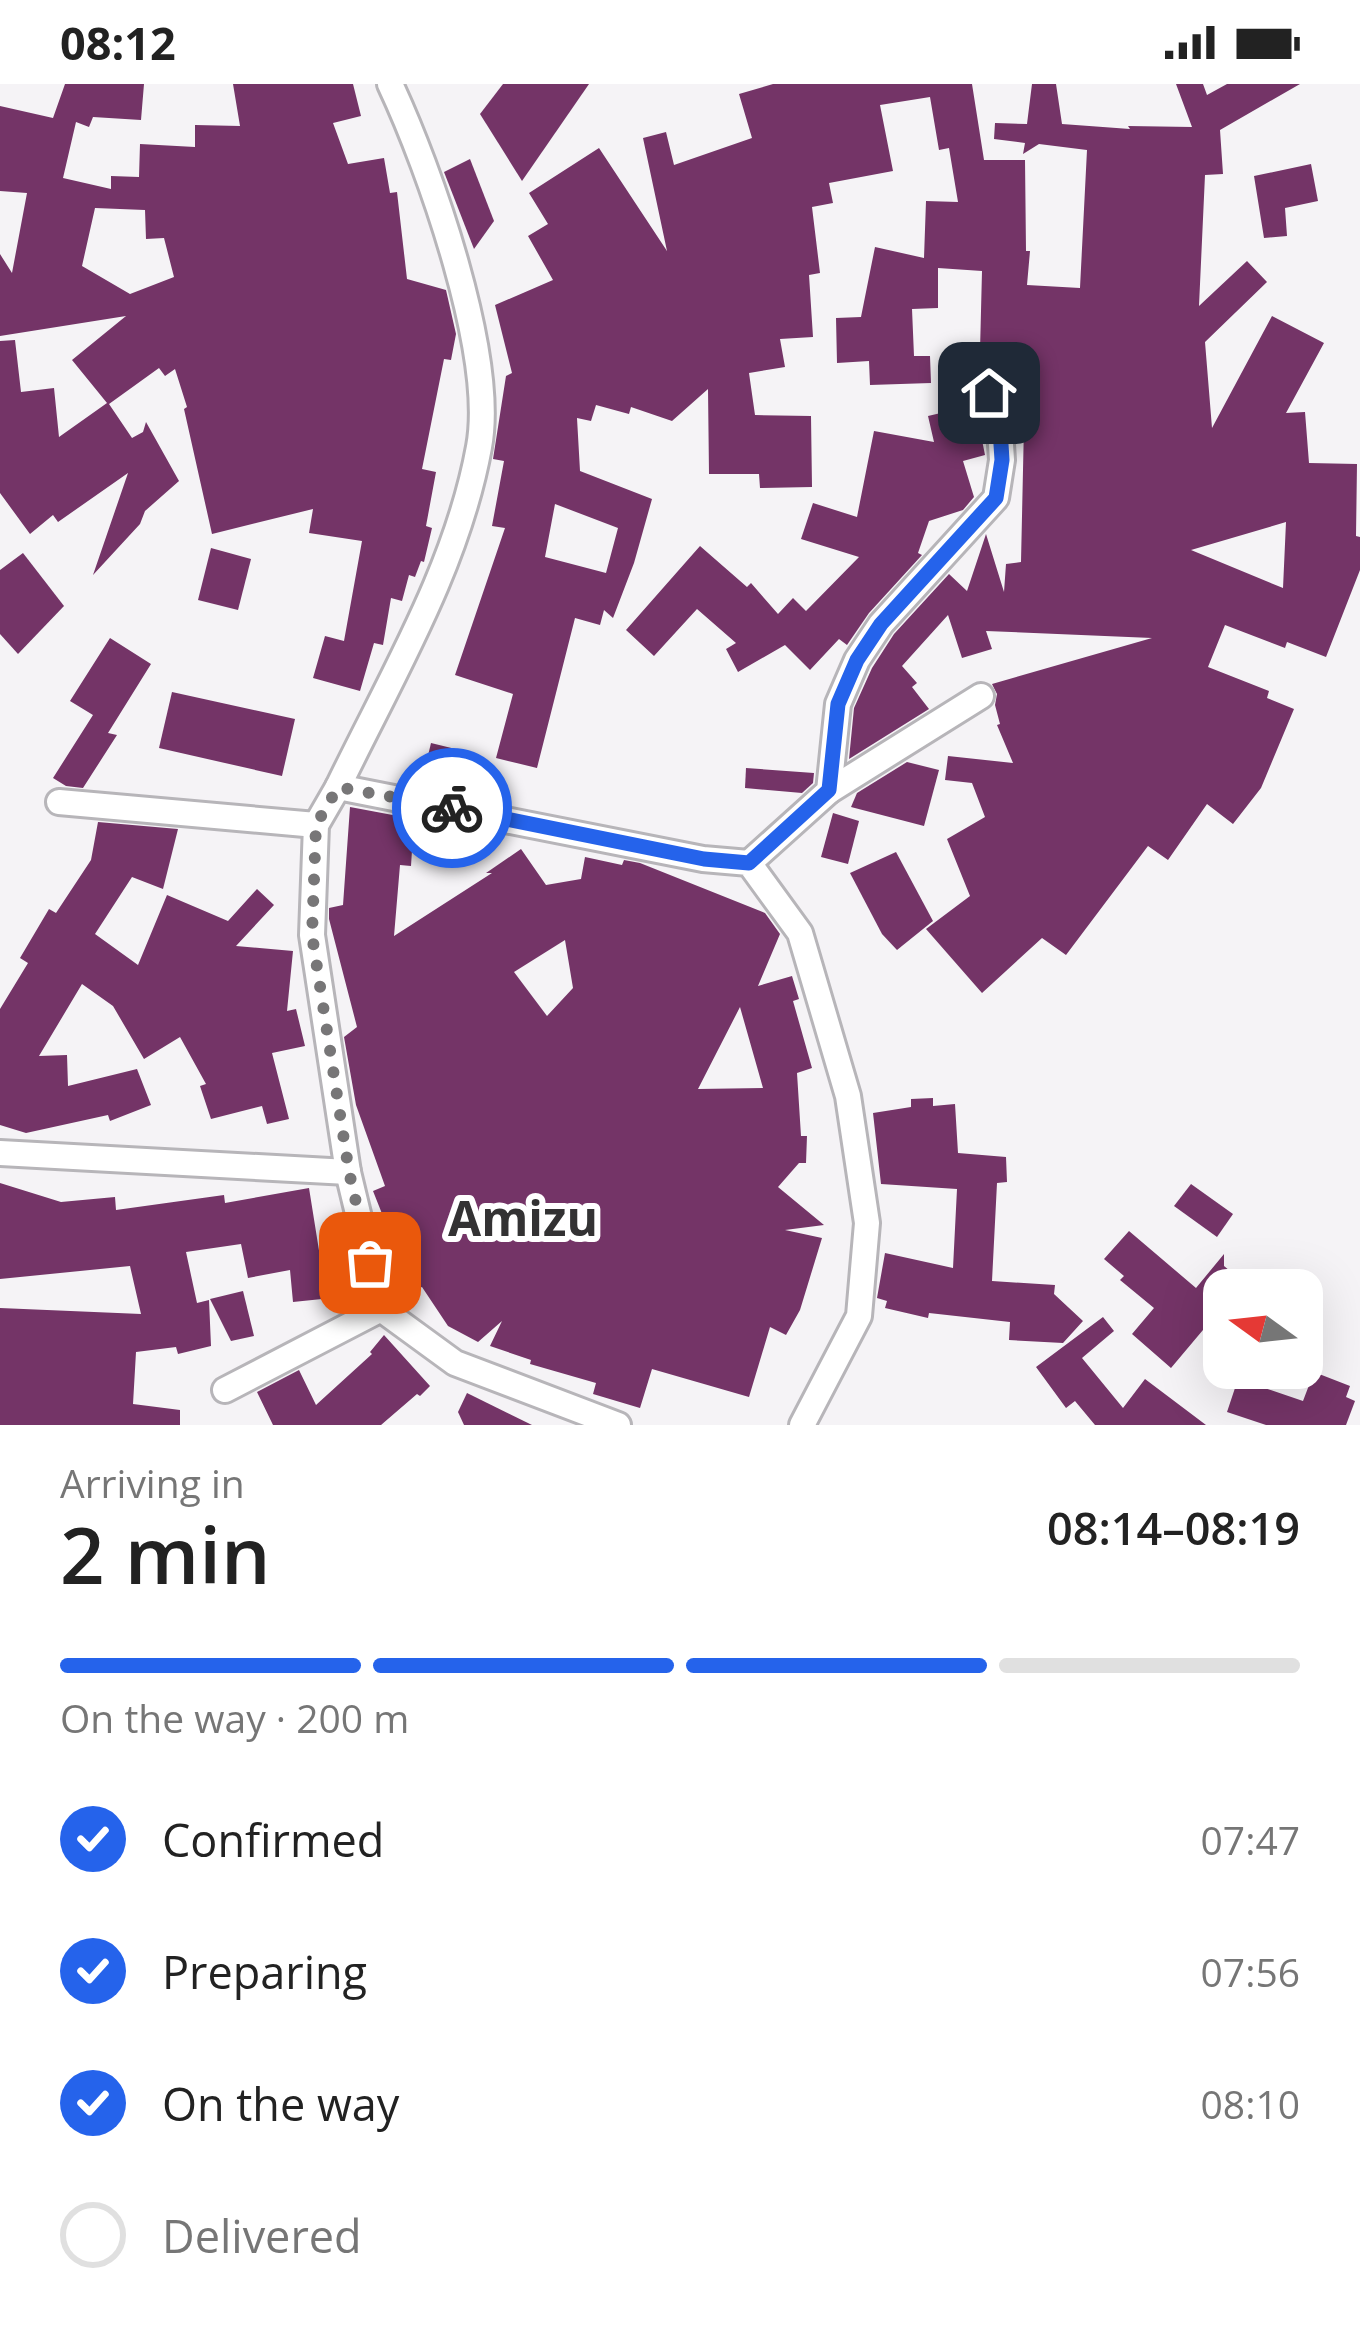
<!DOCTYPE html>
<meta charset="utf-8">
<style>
body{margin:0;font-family:"Open Sans",sans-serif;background:#f6f6f6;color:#222;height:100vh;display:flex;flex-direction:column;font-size:45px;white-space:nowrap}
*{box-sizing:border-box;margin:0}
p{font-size:39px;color:#767676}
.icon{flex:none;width:66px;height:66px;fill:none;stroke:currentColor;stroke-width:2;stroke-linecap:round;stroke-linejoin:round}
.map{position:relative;height:1341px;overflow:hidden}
.details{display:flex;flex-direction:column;background:#fff;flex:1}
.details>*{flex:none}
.needle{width:78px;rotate:285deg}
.tools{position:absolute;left:1203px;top:1185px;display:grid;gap:24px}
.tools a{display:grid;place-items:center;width:120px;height:120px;border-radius:24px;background:#fff;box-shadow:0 12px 48px #0002;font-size:60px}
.pin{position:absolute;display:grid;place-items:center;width:102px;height:102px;color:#fff;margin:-51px;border-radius:24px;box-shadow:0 6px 18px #0006}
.courier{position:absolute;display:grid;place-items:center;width:120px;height:120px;margin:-60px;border:9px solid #2563eb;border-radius:50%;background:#fff;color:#222;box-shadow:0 3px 15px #0007}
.head em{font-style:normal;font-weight:600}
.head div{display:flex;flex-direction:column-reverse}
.head{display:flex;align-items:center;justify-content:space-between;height:204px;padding:0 60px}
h1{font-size:78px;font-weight:600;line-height:90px}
.bar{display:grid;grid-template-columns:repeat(4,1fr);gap:18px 12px;align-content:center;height:144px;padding:0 60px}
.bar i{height:15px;border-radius:9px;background:#e0e0e0}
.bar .selected{background:#2563eb}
.bar p{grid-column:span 4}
ol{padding:0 60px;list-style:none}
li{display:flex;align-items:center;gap:36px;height:132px}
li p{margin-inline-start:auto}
li .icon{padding:12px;border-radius:50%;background:#2563eb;color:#fff;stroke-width:4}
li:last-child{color:#767676}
li i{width:66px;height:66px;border:6px solid #e0e0e0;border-radius:50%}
.status{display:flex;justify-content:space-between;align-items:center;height:84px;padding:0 60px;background:#fff;direction:ltr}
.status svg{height:33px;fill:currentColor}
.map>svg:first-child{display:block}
.building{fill:#743467;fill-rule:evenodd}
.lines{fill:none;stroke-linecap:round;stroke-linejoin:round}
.street-casing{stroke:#b7b5b9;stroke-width:30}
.street{stroke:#fff;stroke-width:24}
.done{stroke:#777677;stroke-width:12;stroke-dasharray:0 21.6}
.route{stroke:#2563eb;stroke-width:15}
.labels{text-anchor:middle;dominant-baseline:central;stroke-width:12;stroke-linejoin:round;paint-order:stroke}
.district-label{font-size:48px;font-weight:bold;fill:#333233;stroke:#fff}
</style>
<div class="status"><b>08:12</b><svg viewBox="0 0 49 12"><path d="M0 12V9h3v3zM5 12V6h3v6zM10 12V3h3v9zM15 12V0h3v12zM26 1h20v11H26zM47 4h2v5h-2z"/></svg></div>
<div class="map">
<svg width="1360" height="1341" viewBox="0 0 1360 1341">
<rect width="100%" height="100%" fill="#f5f3f6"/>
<g class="building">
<path d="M65,0H144L141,36L93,33L89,43L76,38L63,94L111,105V92L139,93L140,60L195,63V41L240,42L233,0H353L361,32L333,39L348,80L384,74L390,109L397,108L407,195L446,206L456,250L451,276L444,275L422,385L436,388L426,442L432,444L424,478L421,477L415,493L409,491L402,517L391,514L383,561L374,559L360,607L313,594L325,552L344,557L362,457L309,449L313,425L212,450L184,325L187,323L175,285L165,292L159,284L109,320L132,354L143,348L146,338L179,397L145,427L140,440L93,491L128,389L58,438L53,431L30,450L0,409V257L15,256L21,308L54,304L59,353L107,319L72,276L126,232L0,252V170L12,189L27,109L0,107V22L53,34ZM95,124L145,126L146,155L164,154L174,193L130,210L82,182Z"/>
<path d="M503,0H589L522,97L480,30Z"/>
<path d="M773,0H972L984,76H1025L1026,167H1030L1027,201L1080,204L1087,66L1039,60L1023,70L1025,59L994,55L995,39L1027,40L1032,0H1056L1062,40L1130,45L1128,42L1192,43L1176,0H1203L1207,11L1227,0H1300L1220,46L1223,90L1205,91L1199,222L1247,177L1267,198L1205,258L1212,344L1272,232L1324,259L1286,329L1305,328L1309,379L1357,380L1356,452L1360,453V486L1326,573L1287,558L1285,564L1225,541L1208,583L1269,607L1267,614L1294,625L1261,704L1233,740L1207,720L1168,776L1148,762L1066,871L1042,854L982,909L926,845L970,812L947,755L985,733L972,699L945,696L948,672L1013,679L997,641L1000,640L995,621L997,610L992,600L1152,554L986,547L992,565L962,574L948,531L902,582L917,599L912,603L929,625L849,675L854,624L872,584L894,550L949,490L967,507L986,450L1004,508L1006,480L1021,478L1025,295L1000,297L985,293L977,298L975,267H980L982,187L938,184V224L912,225L914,272H930L931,299L870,301L869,277L837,279L836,234L861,233L875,163L924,174L926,117L958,118L949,64L939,66L930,13L880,21L893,87L829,99L833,119L812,123L820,189L809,191L813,253L780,255L785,283L749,289L755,331L811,332L812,403L760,404L759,390H709L708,305L672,337L631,323L629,330L596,321L591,337L577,334L580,387L652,415L634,479L613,534L604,526L600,541L575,534L537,684L496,674L513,610L455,591L505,444L492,442L504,377L493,375L506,292L512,289L495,221L553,196L528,152L548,140L529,109L599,64L667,167L643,54L666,48L674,81L752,54L739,10ZM555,420L618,444L606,489L545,473ZM1286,438L1283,504L1191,466Z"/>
<path d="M470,75L494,137L474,165L444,88Z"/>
<path d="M1311,80L1318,117L1285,124L1287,152L1264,154L1254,92Z"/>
<path d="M975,321L985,371L963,377L974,413L963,426L929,437L918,469L922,471L869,529L847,561L839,555L810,586L785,561L738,588L726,565L736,559L697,525L654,572L626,546L700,462L747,503L751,499L778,530L793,514L806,527L859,473L801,455L813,419L857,433L874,347L934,358L928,332Z"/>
<path d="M211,464L251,475L238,526L198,516Z"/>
<path d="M23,469L64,522L18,570L0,550V486Z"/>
<path d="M110,554L151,580L108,649L117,651L83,704L66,702L53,694L93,631L70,617Z"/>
<path d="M172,608L295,635L282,692L159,664Z"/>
<path d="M431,659L476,670L471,692L426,680Z"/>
<path d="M907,678L939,686L924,742L851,723L857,709Z"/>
<path d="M746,684L814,689L813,699L802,709L745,704Z"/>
<path d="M350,723L414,735L411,782L400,781L394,852L492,789H486L521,765L546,801L581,795L585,773L622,781L624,776L640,779L765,829L780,850L758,902L792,892L799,915L793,917L812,984L797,989L801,1052H807L806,1079H799L778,1103L824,1141L785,1146L822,1154L800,1226L786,1251L770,1243L749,1313L652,1285L640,1324L593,1310L596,1299L530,1280L531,1276L490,1262L502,1237L478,1258L448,1242L422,1203L407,1209L388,1168L396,1165L373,1107L385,1102L356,1021L344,953L357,943L329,835V824L343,821ZM565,856L573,904L547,932L514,888ZM740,923L763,1004L698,1005Z"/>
<path d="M833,729L859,737L848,780L821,773Z"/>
<path d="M98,738L178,745L163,805L132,793L95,850L138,881L167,811L228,837L257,805L274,821L236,862L293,867L287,927L296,925L305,962L272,969L289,1035L267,1040L262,1022L211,1035L200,1002L206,1000L180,953L144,975L113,922L82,900L39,972L67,971L68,1002L137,985L151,1021L110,1037L108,1031L26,1049L0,1041V925L28,879L20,874L49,825L56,829L91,776Z"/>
<path d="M896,768L933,837L897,866L882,850L850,789Z"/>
<path d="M933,1014V1022L955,1020L958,1069L1006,1073L1007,1098L997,1099L992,1197L1055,1201L1054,1210L1083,1237L1063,1259L1009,1256L1010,1238L929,1229L928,1234L885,1224L887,1217L877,1214L885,1169L953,1184L957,1105L881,1100L873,1029L911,1023V1015Z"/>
<path d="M0,1099L61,1118L115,1113L116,1126L224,1111L225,1119L309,1104L325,1204L321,1205L322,1215L293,1218L290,1186L248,1194L241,1160L186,1168L197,1219L209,1216L211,1262L178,1270L176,1263L136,1268L133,1320L180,1326V1341H0V1224L141,1230L130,1182L0,1195Z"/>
<path d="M1191,1100L1233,1130L1217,1153L1174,1122Z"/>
<path d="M1129,1147L1196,1204L1224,1170V1182L1253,1206H1224V1221L1171,1284L1132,1250L1154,1224L1120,1196L1124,1192L1104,1175Z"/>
<path d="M243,1207L254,1252L231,1257L210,1215Z"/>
<path d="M1103,1233L1114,1247L1082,1274L1123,1324L1145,1295L1206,1341H1095L1075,1317L1066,1324L1036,1283Z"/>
<path d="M384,1251L430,1302L420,1312L417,1310L381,1341H273L257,1308L299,1286L316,1321L372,1270L370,1268Z"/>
<path d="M1314,1288L1350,1302L1346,1313L1355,1317L1346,1341H1266L1227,1328L1238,1295L1303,1317Z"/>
<path d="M467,1309L532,1341H464L458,1328Z"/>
</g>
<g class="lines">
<defs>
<g id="street">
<path d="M390,0C430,85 496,272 479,363C457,484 391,593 338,703L316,741L312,851L348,1088L381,1225L455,1279L618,1341"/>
<path d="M338,703L703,775L749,779L800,849L848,1012L867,1139L859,1232L802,1341"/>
<path d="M829,707L981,612"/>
<path d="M59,718L316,741"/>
<path d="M749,779L829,707L838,620L857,576L881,540L996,414L1002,376L1000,345L989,309"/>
<path d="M0,1069L348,1088"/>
<path d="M225,1306L381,1225"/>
</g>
</defs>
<use href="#street" class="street-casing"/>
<use href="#street" class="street"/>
</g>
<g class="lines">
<path class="done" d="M370,1179L349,1088L312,851L316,741L338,703L452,724"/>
<path class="route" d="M452,724L704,775L749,779L829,706L838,620L857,576L881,540L996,414L1002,376L1000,345L989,309"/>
</g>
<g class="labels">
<g class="district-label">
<text x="523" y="1133">Amizu</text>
</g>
</g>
</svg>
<div class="tools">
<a><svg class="needle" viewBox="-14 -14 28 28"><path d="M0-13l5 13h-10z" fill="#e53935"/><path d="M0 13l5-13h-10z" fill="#767676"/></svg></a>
</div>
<div class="pin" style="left:370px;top:1179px;background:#ea580c"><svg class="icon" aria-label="bag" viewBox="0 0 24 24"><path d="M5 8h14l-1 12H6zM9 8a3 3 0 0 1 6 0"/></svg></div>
<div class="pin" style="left:989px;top:309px;background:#1f2937"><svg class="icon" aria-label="home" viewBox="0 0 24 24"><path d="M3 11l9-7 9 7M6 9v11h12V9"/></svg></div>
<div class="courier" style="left:452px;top:724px"><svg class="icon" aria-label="bike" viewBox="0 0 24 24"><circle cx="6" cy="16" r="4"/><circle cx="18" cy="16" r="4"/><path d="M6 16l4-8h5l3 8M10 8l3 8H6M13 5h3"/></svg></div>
</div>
<section class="details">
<div class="head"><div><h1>2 min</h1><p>Arriving in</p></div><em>08:14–08:19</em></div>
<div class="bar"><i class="selected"></i><i class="selected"></i><i class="selected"></i><i></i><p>On the way · 200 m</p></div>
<ol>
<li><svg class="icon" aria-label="check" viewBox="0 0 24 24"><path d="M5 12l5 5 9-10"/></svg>Confirmed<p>07:47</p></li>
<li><svg class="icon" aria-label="check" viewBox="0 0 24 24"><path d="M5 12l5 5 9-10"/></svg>Preparing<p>07:56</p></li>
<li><svg class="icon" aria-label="check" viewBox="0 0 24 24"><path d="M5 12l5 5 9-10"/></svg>On the way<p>08:10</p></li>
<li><i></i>Delivered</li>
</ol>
</section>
